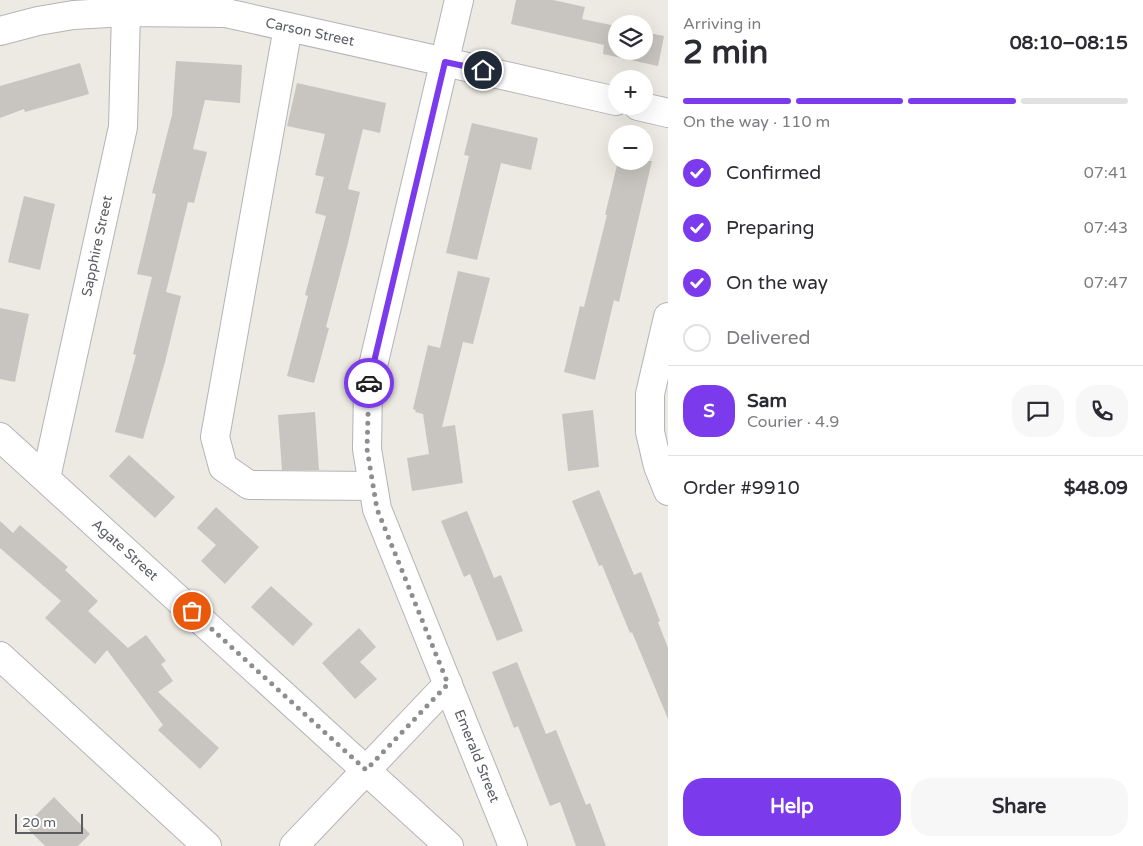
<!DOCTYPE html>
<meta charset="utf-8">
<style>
body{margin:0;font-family:"Varela Round",sans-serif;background:#f7f7f7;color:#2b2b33;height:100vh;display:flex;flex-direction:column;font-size:19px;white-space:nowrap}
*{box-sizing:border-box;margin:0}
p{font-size:16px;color:#7c7c81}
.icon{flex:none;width:28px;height:28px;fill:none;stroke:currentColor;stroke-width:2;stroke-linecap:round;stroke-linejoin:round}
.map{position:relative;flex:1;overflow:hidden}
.side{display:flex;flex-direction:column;background:#fff;width:475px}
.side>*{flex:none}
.tools{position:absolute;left:608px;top:15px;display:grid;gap:10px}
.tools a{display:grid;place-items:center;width:45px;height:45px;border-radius:50%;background:#fff;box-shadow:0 5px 20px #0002;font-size:25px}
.scale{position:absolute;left:15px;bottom:12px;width:68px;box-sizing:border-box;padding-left:5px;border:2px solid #5a5d62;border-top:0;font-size:14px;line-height:18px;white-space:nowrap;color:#5a5d62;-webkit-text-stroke:4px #fff;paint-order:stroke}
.pin{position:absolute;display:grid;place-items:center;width:42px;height:42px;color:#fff;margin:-21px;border:2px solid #fff;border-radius:50%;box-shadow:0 1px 5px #0007}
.courier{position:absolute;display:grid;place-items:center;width:50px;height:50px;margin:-25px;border:4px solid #7c3aed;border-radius:50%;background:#fff;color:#222;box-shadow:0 1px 6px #0007}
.overview em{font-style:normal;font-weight:800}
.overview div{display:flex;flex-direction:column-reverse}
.overview{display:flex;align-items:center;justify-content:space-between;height:85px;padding:0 15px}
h1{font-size:32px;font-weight:800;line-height:38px}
.bar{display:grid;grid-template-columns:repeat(4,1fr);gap:8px 5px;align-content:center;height:60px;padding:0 15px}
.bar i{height:6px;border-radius:4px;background:#e1e1e2}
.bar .selected{background:#7c3aed}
.bar p{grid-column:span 4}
.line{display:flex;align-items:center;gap:12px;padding:0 15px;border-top:1px solid #e1e1e2}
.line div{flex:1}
.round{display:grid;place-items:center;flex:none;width:52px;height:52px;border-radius:20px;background:#f7f7f7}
ol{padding:0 15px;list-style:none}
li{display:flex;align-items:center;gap:15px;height:55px}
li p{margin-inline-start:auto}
li .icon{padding:5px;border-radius:50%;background:#7c3aed;color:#fff;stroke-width:4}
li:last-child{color:#7c7c81}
li i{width:28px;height:28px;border:2px solid #e1e1e2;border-radius:50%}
.cta{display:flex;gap:10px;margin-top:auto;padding:10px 15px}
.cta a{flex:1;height:58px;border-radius:20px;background:#7c3aed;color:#fff;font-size:20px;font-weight:800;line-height:58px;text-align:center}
.cta a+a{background:#f7f7f7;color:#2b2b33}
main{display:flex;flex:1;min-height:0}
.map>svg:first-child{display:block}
.building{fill:#c8c4bf}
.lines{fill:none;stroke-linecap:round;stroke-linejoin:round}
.minor-casing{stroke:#b2b4b9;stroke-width:30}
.minor{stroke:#fff;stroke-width:28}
.done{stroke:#8d8e8f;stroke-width:5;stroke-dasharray:0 9}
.route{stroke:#7c3aed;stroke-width:6}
.labels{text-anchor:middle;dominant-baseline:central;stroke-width:4.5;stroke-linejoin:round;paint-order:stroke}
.street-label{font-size:14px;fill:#5a5d62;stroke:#fff}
</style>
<main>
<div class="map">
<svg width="668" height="846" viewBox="0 0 668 846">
<rect width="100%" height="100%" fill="#eceae2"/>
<g class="building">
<path d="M516,0H553L585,7L582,19L616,26V51H644V32L664,36L658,66L603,54L604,45L511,24Z"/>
<path d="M176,61L242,65L240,103L205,100L193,149L207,152L194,203L188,202L166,292L181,296L165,362L143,439L115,432L136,355L133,354L152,277L137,274L156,194L152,193L172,115Z"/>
<path d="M80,63L89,94L25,112L24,109L0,118V86Z"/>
<path d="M297,83L386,103L380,133L363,129L348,189L360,192L347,247L326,327L329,328L314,383L287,376L308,296L305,295L326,216L315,213L324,177L315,175L325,134L287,126Z"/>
<path d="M472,123L538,138L531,170L501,163L477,260L446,253L469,156L464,155Z"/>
<path d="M618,161H652L619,302L614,300L595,380L564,372L580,306L584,307L607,215H605Z"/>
<path d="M24,196L55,204L40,270L8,262Z"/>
<path d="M458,271L490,278L473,344L463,342L442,427L455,425L463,483L412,491L407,458L429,454L423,414L415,412L416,410L413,409L428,345L440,348Z"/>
<path d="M0,308L29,314L15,382L0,379Z"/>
<path d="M593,410L599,467L568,471L562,414Z"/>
<path d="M315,412L319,470H282L278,415Z"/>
<path d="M129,455L175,497L155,518L109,476Z"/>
<path d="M599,490L634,575L641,572L660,621L658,622L668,648V719L632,632L630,633L602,565L599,566L572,501Z"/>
<path d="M216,507L259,547L225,584L201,561L216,545L197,528Z"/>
<path d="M467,511L494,578L501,575L523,631L497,641L470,574L464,577L441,521Z"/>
<path d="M0,521L13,533L20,525L68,567L65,570L98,601L88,611L128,648L146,635L166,661L161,664L173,681L158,692L219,748L200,769L158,730L163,725L107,650L95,664L45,618L61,601L0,548Z"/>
<path d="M271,586L313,624L293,646L251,607Z"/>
<path d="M359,628L376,647L360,662L377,679L355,699L322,663Z"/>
<path d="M517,662L546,734L556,730L586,805L590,803L606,846H576L560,802L550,806L518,726L514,728L492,672Z"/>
<path d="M54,797L90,834L78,846H45L25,826Z"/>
</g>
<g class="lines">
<defs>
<g id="minor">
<path d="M459,0L368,387L367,449L377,509L513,846"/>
<path d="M288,27L215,437L223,467L249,485L373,486"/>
<path d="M0,31L38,21L73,15L126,12L226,13L445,62L616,101"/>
<path d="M638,106L668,113"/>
<path d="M668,317L650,394V432L658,466L668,491"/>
<path d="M0,437L449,846"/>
<path d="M46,478L123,127L126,12"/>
<path d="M0,656L207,846"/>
<path d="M294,846L448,684"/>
</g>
</defs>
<use href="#minor" class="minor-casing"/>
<use href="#minor" class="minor"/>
</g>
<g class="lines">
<path class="done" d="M192,611L366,770L448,684L377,509L367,449L369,383"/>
<path class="route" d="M369,383L445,62L483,70"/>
</g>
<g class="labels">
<g class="street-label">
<text transform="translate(310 32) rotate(12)">Carson Street</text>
<text transform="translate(97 246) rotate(-78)">Sapphire Street</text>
<text transform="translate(125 550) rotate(42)">Agate Street</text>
<text transform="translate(477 756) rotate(68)">Emerald Street</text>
</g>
</g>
</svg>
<div class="tools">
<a><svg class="icon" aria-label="layers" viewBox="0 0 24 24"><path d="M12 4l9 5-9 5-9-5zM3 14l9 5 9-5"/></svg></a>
<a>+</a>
<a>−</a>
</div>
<div class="scale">20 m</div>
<div class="pin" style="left:192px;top:611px;background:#ea580c"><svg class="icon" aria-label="bag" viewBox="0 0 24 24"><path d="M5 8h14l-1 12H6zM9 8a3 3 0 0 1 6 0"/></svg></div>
<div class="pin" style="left:483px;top:70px;background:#1f2937"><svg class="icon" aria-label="home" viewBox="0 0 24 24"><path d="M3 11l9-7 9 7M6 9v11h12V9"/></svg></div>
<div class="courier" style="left:369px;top:383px"><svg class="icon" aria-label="car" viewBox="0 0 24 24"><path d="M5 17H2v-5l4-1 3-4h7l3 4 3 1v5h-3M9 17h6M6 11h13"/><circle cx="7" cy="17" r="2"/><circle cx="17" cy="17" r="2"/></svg></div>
</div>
<section class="side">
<div class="overview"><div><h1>2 min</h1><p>Arriving in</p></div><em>08:10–08:15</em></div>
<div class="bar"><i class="selected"></i><i class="selected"></i><i class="selected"></i><i></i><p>On the way · 110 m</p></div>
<ol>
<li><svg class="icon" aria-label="check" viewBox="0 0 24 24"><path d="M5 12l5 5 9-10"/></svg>Confirmed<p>07:41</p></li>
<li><svg class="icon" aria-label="check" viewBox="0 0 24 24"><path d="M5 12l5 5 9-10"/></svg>Preparing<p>07:43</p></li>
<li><svg class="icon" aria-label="check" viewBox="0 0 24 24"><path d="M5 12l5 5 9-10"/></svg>On the way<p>07:47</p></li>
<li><i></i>Delivered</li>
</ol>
<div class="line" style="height:90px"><b class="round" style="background:#7c3aed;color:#fff">S</b><div><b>Sam</b><p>Courier · 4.9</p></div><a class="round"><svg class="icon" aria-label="chat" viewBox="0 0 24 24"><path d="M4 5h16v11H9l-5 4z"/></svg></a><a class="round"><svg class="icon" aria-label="phone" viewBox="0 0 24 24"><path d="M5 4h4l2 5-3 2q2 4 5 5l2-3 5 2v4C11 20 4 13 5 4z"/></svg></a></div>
<div class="line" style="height:65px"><div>Order #9910</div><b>$48.09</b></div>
<div class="cta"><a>Help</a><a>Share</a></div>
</section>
</main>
